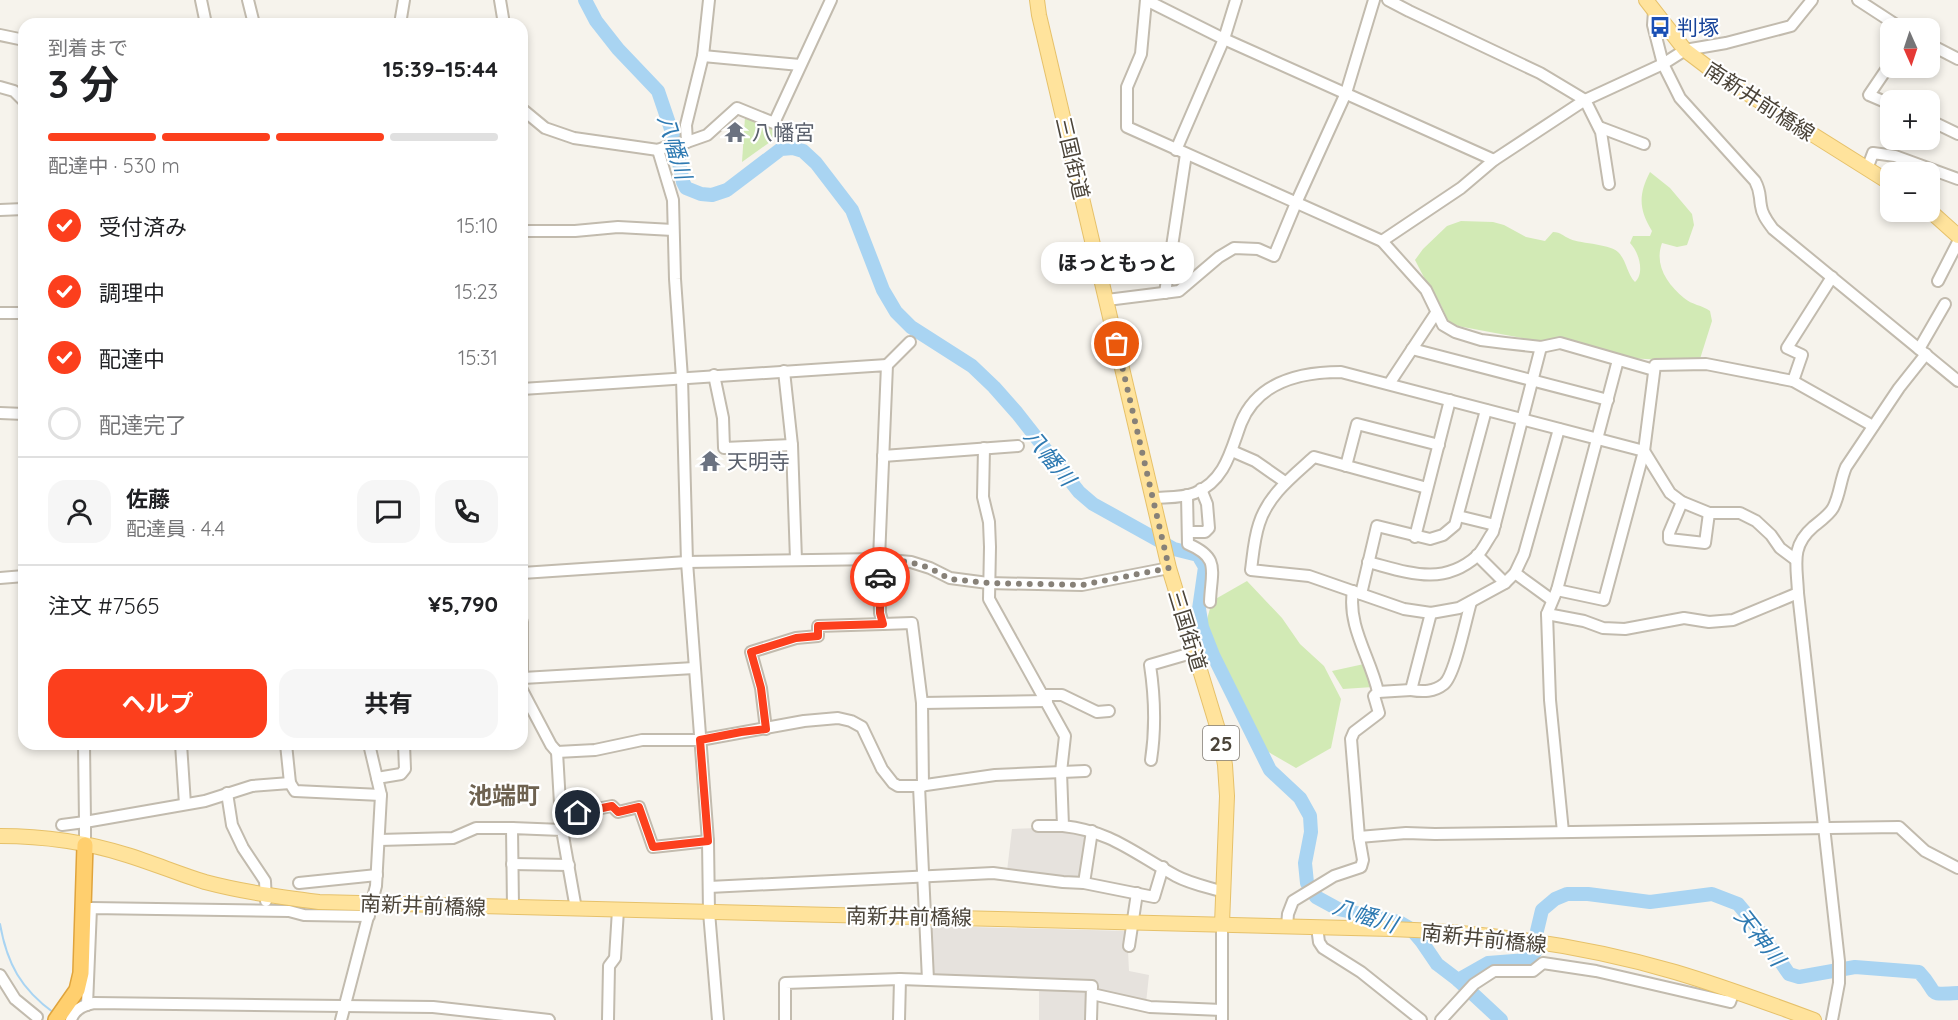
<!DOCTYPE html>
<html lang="ja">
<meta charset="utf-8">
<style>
body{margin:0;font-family:Quicksand,"Noto Sans JP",sans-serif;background:#f6f6f6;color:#202124;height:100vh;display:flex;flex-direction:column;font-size:22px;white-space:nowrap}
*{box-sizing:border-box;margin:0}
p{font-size:20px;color:#757577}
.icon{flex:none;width:33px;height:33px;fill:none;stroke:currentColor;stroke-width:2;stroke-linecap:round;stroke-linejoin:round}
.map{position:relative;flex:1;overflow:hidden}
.panel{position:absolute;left:18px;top:18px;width:510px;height:732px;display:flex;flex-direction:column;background:#fff;border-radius:18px;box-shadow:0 3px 9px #0003}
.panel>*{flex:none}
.needle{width:39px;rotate:177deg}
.buttons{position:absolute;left:1880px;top:18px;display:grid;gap:12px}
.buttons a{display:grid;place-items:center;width:60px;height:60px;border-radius:12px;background:#fff;box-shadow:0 3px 9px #0003;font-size:30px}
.pin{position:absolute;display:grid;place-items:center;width:51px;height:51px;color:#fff;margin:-26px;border:3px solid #fff;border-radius:50%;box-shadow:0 2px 6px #0007}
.courier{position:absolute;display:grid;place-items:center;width:60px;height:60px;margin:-30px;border:4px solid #fc3f1d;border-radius:50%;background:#fff;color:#222;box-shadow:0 2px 8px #0007}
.bubble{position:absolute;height:42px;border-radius:18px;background:#fff;box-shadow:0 3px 9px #0003;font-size:20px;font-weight:700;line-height:42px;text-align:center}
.head em{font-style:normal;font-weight:700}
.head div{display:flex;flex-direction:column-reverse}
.head{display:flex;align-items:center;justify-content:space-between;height:102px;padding:0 30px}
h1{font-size:39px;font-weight:700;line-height:45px}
.bar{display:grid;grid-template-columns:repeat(4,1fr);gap:9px 6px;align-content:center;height:72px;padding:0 30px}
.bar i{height:8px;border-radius:4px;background:#e0e0e0}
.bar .active{background:#fc3f1d}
.bar p{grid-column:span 4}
.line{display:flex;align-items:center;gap:15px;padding:0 30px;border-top:2px solid #e0e0e0}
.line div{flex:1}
.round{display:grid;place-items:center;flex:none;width:63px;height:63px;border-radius:18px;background:#f6f6f6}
ol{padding:0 30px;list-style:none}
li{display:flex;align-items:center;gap:18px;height:66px}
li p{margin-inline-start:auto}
li .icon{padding:6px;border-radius:50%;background:#fc3f1d;color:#fff;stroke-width:4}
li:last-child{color:#757577}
li i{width:33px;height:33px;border:3px solid #e0e0e0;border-radius:50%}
.action{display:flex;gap:12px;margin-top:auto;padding:12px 30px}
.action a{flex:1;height:69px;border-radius:18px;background:#fc3f1d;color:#fff;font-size:24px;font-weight:700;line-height:69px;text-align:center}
.action a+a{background:#f6f6f6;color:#202124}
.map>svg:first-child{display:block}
.industrial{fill:#e6e2dd}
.green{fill:#d2eab5}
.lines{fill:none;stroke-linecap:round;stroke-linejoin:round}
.stream{stroke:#a9d4f2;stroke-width:2}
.river{stroke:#a9d4f2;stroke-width:14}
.minor-casing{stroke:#c2bbae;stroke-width:14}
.major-casing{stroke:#e6c16a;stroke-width:16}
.highway-casing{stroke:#e0a43c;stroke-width:18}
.minor{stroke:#fff;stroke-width:10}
.major{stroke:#ffe39c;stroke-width:14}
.highway{stroke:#ffcf6e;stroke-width:15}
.done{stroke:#878178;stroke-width:6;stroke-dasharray:0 10.8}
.route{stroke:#fc3f1d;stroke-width:8}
.labels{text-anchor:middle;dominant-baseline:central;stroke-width:4.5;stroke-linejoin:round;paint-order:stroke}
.shield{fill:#fff;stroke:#817c74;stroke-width:1.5}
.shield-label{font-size:20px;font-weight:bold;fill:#4b4439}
.transit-label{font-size:21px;fill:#164399;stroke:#fff;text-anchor:start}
.street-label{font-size:21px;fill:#4b4439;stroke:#fff}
.worship-label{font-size:21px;fill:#5b616d;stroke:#fff;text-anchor:start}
.water-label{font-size:22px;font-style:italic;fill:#2e7ab2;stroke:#fff}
.quarter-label{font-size:24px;font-weight:bold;fill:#6e6250;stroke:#fff}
</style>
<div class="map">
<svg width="1958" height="1020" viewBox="0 0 1958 1020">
<rect width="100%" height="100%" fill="#f6f3ec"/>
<g class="industrial">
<path d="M1038,828L1089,835L1082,880L1007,871L1012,829Z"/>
<path d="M936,926L1127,931L1129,971L1149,975L1146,1003L1095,991L933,976L930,973V930Z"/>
<path d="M1039,987L1086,989L1089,992L1088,1020H1039Z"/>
</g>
<g class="green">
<path d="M745,117L787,130L742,162Z"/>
<path d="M1650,172L1670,188L1692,214L1694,225L1687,245L1677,247L1662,243C1654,265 1667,284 1684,298C1692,305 1702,305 1710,311L1712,321L1699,362L1628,358L1463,327L1454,325L1448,321L1441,305L1431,291L1415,260L1423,249L1447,226L1461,221L1493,222L1504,225L1526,237L1545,241L1553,232C1561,232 1563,236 1570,239C1582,244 1612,244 1619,253C1627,262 1627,274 1635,282C1645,273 1639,252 1630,243L1633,236H1650L1652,231C1639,210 1638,195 1650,172Z"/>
<path d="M1247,581L1282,618L1300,644L1324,666L1341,699L1331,748L1296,768L1265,750L1245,715L1232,681L1202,638L1212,601Z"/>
<path d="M1364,664L1373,687L1343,689L1332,671Z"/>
</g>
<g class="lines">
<path class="stream" d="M0,924C7,964 21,989 54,1013"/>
<g class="river">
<path d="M585,0L596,21L618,49L658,91L674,138L683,182L686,188L701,194L712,195L727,190L781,149L793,148L803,151L816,163L852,210L883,290L896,312L911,327L972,366L994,387L1017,413L1079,492L1093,504L1174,549L1198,555L1205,567L1199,609L1202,627L1213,655L1270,770L1300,798L1310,816L1311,832L1305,863L1307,883L1316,897L1338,909L1399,922L1411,929L1422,942L1437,964L1458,980L1501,1020"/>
<path d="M1537,931L1542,910L1555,899L1567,894H1588L1650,902L1712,894L1738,904L1753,922L1789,974L1799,977L1855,967L1919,972C1940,994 1924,995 1958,993"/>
<path d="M1458,980L1488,963L1527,960L1535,952"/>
</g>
<defs>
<g id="minor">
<path d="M201,0L206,24"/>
<path d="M248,0L254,24"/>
<path d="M500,0L504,24"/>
<path d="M1146,0L1141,54L1127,87V127L1382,241L1426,290L1443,325L1455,332L1481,340L1505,343L1541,347L1560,343L1654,370"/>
<path d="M1146,0L1224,39L1494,160"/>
<path d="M1388,0L1409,11L1540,73L1585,100L1601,132L1609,184"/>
<path d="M1858,0L1901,28"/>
<path d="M1654,11L1653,25L1663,64L1680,98L1755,181C1761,192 1759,195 1761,206C1762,215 1768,222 1773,229L1958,381"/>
<path d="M400,24L404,0"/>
<path d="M0,35L24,40"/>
<path d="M1929,44L1958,59"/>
<path d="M703,56L800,65"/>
<path d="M1890,64L1869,95L1890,104"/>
<path d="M0,87L14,91L24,101"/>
<path d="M522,109L545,128L574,138L658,150L668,146L687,142L686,125L703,56L709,0"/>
<path d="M1929,120L1958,134"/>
<path d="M1599,127L1644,144"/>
<path d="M687,142L707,135L737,108L774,123L831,0"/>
<path d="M658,150L673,200L675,279L682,378L687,562L708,841L709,912L718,1020"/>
<path d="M1176,150L1224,39L1236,0"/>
<path d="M1867,169L1873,153L1895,156L1958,179"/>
<path d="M0,210L24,209"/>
<path d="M522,231H575L618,227L673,230"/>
<path d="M1382,241L1461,188L1494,160L1585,100L1663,64L1685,50L1726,43L1791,26L1812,0"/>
<path d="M1938,281L1958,242"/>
<path d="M1165,293L1186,154"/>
<path d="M1107,300L1179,291L1219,257L1234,248L1258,249L1274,256L1296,203L1346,93L1374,0"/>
<path d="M0,313H24"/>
<path d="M1412,349L1608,400"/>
<path d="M1919,349L1945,304"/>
<path d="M887,365L910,342"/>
<path d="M784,371L792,445L796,560"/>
<path d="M714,375L723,418L724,448L792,445"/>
<path d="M1793,381L1802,355L1787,348L1832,277"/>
<path d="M1389,384L1436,313"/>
<path d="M522,389L887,365L879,559L880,613L883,624L912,623L922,703L923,786"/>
<path d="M0,413L24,414"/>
<path d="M984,448L983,497L989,522L990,547L989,599L1065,736L1061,772L1063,826C1111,831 1135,854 1176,876C1191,884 1208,887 1224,892"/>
<path d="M1232,451L1255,461L1285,482"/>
<path d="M883,456L1018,446"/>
<path d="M1346,466L1357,424L1439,445"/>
<path d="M1427,488L1314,457C1292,477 1268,495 1259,524C1254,539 1253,555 1251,570L1309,576L1404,609L1431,613L1459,608L1505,583L1515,573L1524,554L1559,429"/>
<path d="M1187,495L1188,544C1221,558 1211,571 1210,602"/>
<path d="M1154,498C1167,497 1183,498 1195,493C1225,481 1231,450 1241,423C1258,381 1301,372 1341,372L1644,451L1670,493L1682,502L1709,513H1740L1756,521L1771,535L1780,548L1796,560"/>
<path d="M1682,502L1669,533V539L1705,543L1709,513"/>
<path d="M1458,516L1495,525"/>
<path d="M1188,532H1205L1209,528L1207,504L1201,489"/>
<path d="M1415,537L1450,400"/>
<path d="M1477,555L1505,583"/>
<path d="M1368,562C1407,572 1442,587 1477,556C1483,550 1488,539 1493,532L1541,347"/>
<path d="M522,573L687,562L879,559L911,562L930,568L950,578L988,583L1082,585L1169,568"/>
<path d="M1515,573L1552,600"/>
<path d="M0,578L24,576"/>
<path d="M1557,590L1604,600L1644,451L1655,365L1706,364L1793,381L1873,426"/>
<path d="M1361,594L1377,526L1430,539L1443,535L1455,525L1486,410"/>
<path d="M1431,613L1411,690C1423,692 1434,692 1444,684C1455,675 1466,619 1471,602"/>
<path d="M1547,614L1584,621L1603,628L1625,629L1684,618L1709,622L1733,620L1798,593"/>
<path d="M522,622V678"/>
<path d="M523,678L694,668"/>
<path d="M522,690L551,745L557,752L595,750L642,740H700L804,721L838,718L851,721L862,727L882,769L893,783L898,786H919"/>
<path d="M1378,692L1411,690"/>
<path d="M1043,695H1062L1097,712L1109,711"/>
<path d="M922,703L1047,701"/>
<path d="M766,729L761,688L751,652L796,638L818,636V626L883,624"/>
<path d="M84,744L85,822L205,801L252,786L290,783L295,791L381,795"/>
<path d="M181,744L185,804"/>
<path d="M286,744L290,783"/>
<path d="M557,752L561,821"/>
<path d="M1151,760C1156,727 1155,698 1150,665L1195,652"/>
<path d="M377,778L401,774L405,769L404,744"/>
<path d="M227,793L232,825L243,848L265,881L266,901"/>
<path d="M561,816L612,806L618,812L639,807L653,847L708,841"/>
<path d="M62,825L85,822V845"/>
<path d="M1038,826H1063"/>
<path d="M1563,832L1550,700L1547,614L1557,590L1618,360"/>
<path d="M1359,837L1406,833L1435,834L1899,827L1925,851L1958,868"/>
<path d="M379,840L453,838L476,828H512"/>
<path d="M512,864L569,865"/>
<path d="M299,883L377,875"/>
<path d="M1084,883L1092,831"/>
<path d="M709,887L993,873L1063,882L1084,883L1154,897L1163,867"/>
<path d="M513,907L512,828L562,830L576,909"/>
<path d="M1287,926L1288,914L1293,901L1334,876L1361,867L1363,860L1359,837L1351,739L1354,732L1379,713L1374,696L1378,692C1371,659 1347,626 1353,591"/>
<path d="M1317,927L1319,942L1323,948L1361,972L1421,1020"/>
<path d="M1129,946L1137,893"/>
<path d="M0,975L15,999L37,1017"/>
<path d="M928,980L919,786L995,775L1085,771"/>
<path d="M1092,994L1150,1007L1222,1010"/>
<path d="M87,1005L91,908L289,911L304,915L369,916"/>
<path d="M71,1020C74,1009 83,1005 94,1003L433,1007L549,1020"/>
<path d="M341,1020L376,886L381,795L369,744"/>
<path d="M608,1020L609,966L615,958L618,910"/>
<path d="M785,1020V983L900,979L1092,986L1091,1020"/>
<path d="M899,1020L900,979"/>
<path d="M1222,1020V924"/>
<path d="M1441,1020L1474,984L1494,971H1533L1543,963L1596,971L1730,1002L1734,991"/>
<path d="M1832,1020L1839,983V961L1798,593C1797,565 1790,547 1813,527C1819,522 1829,515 1833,508C1840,495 1840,481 1846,467L1899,388L1926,354"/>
</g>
<g id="major">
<path d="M1037,0L1039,15L1169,568L1220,736L1225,765L1227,796L1222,924"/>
<path d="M1646,0L1685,50L1718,75L1890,183"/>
<path d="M1929,210L1958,236"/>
<path d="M0,836C43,836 86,842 127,855C153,863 179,874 205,882C243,892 280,897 319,902L1391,929C1486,932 1583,945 1675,972C1722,986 1768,1003 1814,1020"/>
</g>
<path id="highway" d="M56,1020L77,990L81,973L85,845"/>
</defs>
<use href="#minor" class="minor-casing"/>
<use href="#major" class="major-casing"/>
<use href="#highway" class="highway-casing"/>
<use href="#minor" class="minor"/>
<use href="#major" class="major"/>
<use href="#highway" class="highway"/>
</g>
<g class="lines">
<path class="done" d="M880,577L879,559L910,562L930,568L950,579L988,583L1082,585L1169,568L1117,344"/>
<path class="route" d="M578,813L612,806L618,812L639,807L653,847L708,841L700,740L741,732L766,729L761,688L751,652L796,638L818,636V626L883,624L880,613V577"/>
</g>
<defs>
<symbol id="bus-bare" viewBox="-9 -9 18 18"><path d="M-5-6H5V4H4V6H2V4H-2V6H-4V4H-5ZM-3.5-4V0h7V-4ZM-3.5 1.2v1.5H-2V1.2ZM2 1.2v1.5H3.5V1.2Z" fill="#1a4fb4" stroke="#fff" stroke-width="2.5" paint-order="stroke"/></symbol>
<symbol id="temple-bare" viewBox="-9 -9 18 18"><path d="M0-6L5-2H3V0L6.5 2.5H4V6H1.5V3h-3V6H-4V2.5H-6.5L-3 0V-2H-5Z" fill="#6b7280" stroke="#fff" stroke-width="2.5" paint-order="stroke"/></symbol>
</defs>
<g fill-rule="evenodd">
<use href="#bus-bare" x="1645" y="12" width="30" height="30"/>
<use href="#temple-bare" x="720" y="117" width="30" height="30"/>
<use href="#temple-bare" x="695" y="446" width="30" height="30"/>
</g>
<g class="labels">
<rect class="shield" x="1203" y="726" width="36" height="34" rx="4.5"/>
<g class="shield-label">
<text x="1221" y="743">25</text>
</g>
<g class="transit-label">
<text x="1677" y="27">判塚</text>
</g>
<g class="street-label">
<text transform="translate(1760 101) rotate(33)">南新井前橋線</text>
<text transform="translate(1073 158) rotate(77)">三国街道</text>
<text transform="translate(1188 630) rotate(73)">三国街道</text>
<text transform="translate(423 905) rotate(2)">南新井前橋線</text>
<text transform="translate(909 916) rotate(1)">南新井前橋線</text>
<text transform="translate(1484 938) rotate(6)">南新井前橋線</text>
</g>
<g class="worship-label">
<text x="752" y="132">八幡宮</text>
<text x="727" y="461">天明寺</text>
</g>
<g class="water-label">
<text transform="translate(675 147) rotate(73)">八幡川</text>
<text transform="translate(1050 457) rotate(51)">八幡川</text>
<text transform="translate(1365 915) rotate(18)">八幡川</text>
<text transform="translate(1760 937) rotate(52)">天神川</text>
</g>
<g class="quarter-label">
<text x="504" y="795">池端町</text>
</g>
</g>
</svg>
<div class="buttons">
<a><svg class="needle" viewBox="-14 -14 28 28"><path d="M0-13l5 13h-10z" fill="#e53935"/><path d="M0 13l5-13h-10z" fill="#757577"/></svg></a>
<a>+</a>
<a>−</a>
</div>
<div class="pin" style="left:1117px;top:344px;background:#ea580c"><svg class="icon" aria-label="bag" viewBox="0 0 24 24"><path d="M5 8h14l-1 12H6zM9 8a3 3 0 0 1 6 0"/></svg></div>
<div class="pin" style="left:578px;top:813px;background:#1f2937"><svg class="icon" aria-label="home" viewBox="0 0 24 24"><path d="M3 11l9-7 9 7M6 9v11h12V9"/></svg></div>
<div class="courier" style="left:880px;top:577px"><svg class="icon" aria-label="car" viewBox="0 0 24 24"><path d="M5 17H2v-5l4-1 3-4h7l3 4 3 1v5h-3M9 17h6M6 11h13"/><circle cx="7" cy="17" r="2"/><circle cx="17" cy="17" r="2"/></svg></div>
<div class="bubble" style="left:1041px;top:242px;width:153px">ほっともっと</div>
<section class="panel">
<div class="head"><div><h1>3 分</h1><p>到着まで</p></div><em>15:39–15:44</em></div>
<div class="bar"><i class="active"></i><i class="active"></i><i class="active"></i><i></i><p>配達中 · 530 m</p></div>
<ol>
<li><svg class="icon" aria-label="check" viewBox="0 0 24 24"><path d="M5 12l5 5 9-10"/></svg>受付済み<p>15:10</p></li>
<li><svg class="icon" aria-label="check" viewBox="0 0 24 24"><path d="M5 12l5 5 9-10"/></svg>調理中<p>15:23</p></li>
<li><svg class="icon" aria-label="check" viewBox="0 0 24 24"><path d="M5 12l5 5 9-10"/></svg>配達中<p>15:31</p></li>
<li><i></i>配達完了</li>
</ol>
<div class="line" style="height:108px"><a class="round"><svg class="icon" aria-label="person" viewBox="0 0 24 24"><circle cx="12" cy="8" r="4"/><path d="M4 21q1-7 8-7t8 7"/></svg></a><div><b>佐藤</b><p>配達員 · 4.4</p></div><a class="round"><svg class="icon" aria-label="chat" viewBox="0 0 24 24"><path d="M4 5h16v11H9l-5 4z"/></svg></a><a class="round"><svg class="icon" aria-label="phone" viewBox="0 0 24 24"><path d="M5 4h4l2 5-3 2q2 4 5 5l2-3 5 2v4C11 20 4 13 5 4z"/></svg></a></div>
<div class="line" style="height:78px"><div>注文 #7565</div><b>¥5,790</b></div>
<div class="action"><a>ヘルプ</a><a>共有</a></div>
</section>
</div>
